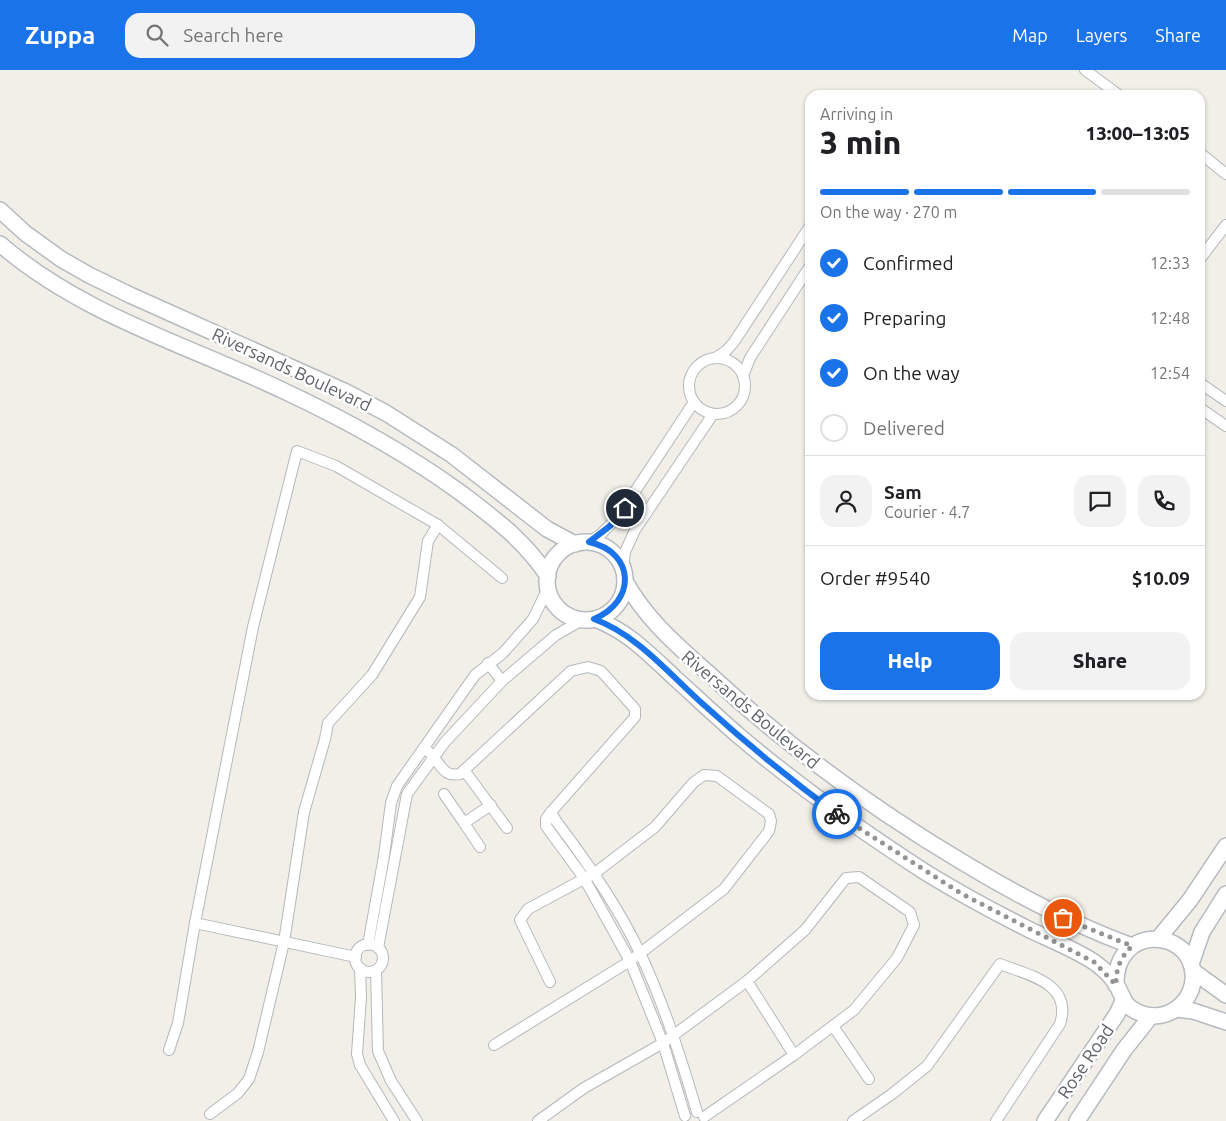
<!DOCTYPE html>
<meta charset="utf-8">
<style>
body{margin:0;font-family:Ubuntu,sans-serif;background:#f2f2f2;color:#202124;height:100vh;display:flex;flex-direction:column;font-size:19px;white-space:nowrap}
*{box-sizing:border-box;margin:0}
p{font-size:16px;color:#757577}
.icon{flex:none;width:28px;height:28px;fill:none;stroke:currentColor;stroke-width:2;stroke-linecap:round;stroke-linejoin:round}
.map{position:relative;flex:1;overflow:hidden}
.sheet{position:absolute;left:805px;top:20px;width:400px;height:610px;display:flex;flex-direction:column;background:#fff;border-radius:15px;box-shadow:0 1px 4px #0004}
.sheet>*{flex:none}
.pin{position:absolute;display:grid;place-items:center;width:42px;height:42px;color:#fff;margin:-21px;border:2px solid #fff;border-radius:50%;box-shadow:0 1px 5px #0007}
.courier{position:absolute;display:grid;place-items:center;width:50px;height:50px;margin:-25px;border:4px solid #1a73e8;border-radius:50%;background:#fff;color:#222;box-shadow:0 1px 6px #0007}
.headline em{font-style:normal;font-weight:800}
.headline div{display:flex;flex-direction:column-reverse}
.headline{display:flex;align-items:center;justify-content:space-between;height:85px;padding:0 15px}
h1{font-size:32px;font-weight:800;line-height:38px}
.bar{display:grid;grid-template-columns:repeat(4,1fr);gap:8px 5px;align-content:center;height:60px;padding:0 15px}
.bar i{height:6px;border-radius:4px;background:#e0e0e0}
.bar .current{background:#1a73e8}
.bar p{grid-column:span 4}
.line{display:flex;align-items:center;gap:12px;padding:0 15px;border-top:1px solid #e0e0e0}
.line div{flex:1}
.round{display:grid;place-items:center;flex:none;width:52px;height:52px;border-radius:15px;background:#f2f2f2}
ol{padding:0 15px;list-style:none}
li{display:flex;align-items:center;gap:15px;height:55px}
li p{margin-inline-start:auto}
li .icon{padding:5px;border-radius:50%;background:#1a73e8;color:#fff;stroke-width:4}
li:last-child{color:#757577}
li i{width:28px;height:28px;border:2px solid #e0e0e0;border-radius:50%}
.action{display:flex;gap:10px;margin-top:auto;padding:10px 15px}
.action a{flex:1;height:58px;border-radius:15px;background:#1a73e8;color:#fff;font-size:20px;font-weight:800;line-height:58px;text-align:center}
.action a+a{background:#f2f2f2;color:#202124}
header{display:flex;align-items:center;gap:30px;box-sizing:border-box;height:70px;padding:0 25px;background:#1a73e8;color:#fff}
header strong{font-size:24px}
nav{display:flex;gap:28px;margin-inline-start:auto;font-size:18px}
.search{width:350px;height:45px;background:#f2f2f2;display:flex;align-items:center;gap:12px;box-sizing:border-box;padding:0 18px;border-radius:15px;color:#757577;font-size:19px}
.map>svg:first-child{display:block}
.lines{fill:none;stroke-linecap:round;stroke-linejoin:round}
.street-casing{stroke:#b5b8bc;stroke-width:12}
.secondary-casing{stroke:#b6babf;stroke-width:18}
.street{stroke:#fff;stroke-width:10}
.secondary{stroke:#fff;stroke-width:15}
.done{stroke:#929495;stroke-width:5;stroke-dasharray:0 9}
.route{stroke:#1a73e8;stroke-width:6}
.labels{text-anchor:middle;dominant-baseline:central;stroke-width:5;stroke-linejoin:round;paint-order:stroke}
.street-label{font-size:18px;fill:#5f6368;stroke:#fff}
</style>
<header>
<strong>Zuppa</strong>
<div class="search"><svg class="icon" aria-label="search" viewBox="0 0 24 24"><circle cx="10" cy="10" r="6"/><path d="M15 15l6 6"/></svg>Search here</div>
<nav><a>Map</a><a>Layers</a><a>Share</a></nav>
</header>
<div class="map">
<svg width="1226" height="1051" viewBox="0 0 1226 1051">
<rect width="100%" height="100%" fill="#f1efe8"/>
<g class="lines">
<defs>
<g id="street">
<path d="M1085,0L1119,25"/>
<path d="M1200,83L1226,104"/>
<path d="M1200,189L1226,155"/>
<path d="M715,288L726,281L734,272L810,156"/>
<circle cx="717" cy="316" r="28"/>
<path d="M743,306L750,288L810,196"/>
<path d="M1200,313L1226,331"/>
<path d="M1200,338L1226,356"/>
<path d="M438,455L502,508"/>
<path d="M589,472L600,465L618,447L694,332"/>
<path d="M623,498L625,482L635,460L713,344"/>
<path d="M488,593L502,611"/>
<path d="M424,678C428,681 432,684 435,689C443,699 446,707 460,704L571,601L588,597L601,601L635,639V647L551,742L546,749V756L584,808L630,891L663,973L685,1046"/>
<path d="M464,700L507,758"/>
<path d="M444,724L464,753"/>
<path d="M551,742L556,751C588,793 618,836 640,883C664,934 681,988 697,1042"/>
<path d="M480,777L464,753L491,735"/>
<path d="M195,853L356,887"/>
<circle cx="369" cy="888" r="14"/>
<path d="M368,875L384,786L391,733L397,716L475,605L503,583L533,549L548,518"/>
<path d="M378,878L407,724L445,672L502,611L556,565L582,550"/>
<path d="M360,898L361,927L357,984L360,995L394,1051"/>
<path d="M376,900L378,981L391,1011L417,1051"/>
<path d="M747,911L794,985"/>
<path d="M833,956L869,1009"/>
<path d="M494,975L630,891L724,819L769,761L771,751L769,744L717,706L704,705L693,713L655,757L595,803L528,839L520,850L550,912"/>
<path d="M169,980L178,953L195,853L253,557L297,381L336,396L438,455L428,471L420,527L372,605L328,653L325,669L304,742L284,872L258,982L249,1009L238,1023L210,1044"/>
<path d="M538,1051L584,1018L663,973L747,911L805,860L846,808L859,807L910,842L914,855L897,888L854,940L794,985L704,1047"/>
<path d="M853,1051L892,1024L927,996L1000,894C1028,905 1073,913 1060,954L996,1051"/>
</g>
<g id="secondary">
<path d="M0,140L25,163L61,189L89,205L130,225L344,321L386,343L452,385L547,459L575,474"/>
<path d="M0,174C82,245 188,275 284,321C346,350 406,383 461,423C495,449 523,469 548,506"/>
<circle cx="586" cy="511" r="39"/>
<path d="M625,511C648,553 684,581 719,613C796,683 879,743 969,796C1021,827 1074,855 1132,876"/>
<path d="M595,549C628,561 650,585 676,609C697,628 717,647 739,666C798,716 860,760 925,802C959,823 994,842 1030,860C1051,870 1074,879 1094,892C1101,897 1111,906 1116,914C1124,927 1123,937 1140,943C1167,954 1196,931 1193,903C1189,857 1114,855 1116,915"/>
<path d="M1158,869L1190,830L1226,776"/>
<path d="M1191,894L1202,862L1226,824"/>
<path d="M1193,901L1226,925"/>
<path d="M1177,939L1193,941L1226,952"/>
<path d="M1045,1051L1117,944L1123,931"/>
<path d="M1077,1051L1124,980L1151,946"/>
</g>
</defs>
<use href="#street" class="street-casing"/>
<use href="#secondary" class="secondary-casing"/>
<use href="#street" class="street"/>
<use href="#secondary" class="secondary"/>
</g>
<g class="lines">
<path class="done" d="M837,744L962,824L1094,892L1116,915C1116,898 1120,888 1132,876L1063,848"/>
<path class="route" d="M625,438L610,456L589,472C635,482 637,531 594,549C638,565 670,605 704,635C747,674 791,710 837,744"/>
</g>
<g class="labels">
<g class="street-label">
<text transform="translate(292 299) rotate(25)">Riversands Boulevard</text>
<text transform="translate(751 639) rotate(40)">Riversands Boulevard</text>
<text transform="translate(1085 991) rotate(-56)">Rose Road</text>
</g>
</g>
</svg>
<div class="pin" style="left:1063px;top:848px;background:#ea580c"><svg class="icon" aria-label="bag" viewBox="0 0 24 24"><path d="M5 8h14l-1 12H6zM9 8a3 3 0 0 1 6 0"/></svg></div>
<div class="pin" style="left:625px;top:438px;background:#1f2937"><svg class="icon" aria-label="home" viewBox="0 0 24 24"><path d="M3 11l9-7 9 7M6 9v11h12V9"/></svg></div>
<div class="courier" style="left:837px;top:744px"><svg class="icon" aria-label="bike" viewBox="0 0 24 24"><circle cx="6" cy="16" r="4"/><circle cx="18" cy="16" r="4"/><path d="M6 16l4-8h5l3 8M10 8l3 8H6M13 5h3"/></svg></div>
<section class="sheet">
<div class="headline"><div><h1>3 min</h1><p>Arriving in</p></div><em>13:00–13:05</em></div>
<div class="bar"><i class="current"></i><i class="current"></i><i class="current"></i><i></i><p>On the way · 270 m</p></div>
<ol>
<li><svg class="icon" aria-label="check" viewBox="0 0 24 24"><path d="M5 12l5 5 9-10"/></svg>Confirmed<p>12:33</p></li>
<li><svg class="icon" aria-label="check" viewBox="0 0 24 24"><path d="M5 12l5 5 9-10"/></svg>Preparing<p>12:48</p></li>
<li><svg class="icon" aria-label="check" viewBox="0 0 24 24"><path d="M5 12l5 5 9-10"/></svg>On the way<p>12:54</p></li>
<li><i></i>Delivered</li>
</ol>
<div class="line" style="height:90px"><a class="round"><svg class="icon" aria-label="person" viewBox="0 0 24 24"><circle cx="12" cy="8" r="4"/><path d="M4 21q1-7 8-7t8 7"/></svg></a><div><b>Sam</b><p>Courier · 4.7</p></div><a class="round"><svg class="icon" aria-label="chat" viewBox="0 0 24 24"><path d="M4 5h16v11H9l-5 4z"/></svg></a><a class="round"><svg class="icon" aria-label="phone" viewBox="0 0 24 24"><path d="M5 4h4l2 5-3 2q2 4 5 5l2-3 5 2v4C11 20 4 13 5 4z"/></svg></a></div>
<div class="line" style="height:65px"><div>Order #9540</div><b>$10.09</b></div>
<div class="action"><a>Help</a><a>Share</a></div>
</section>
</div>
